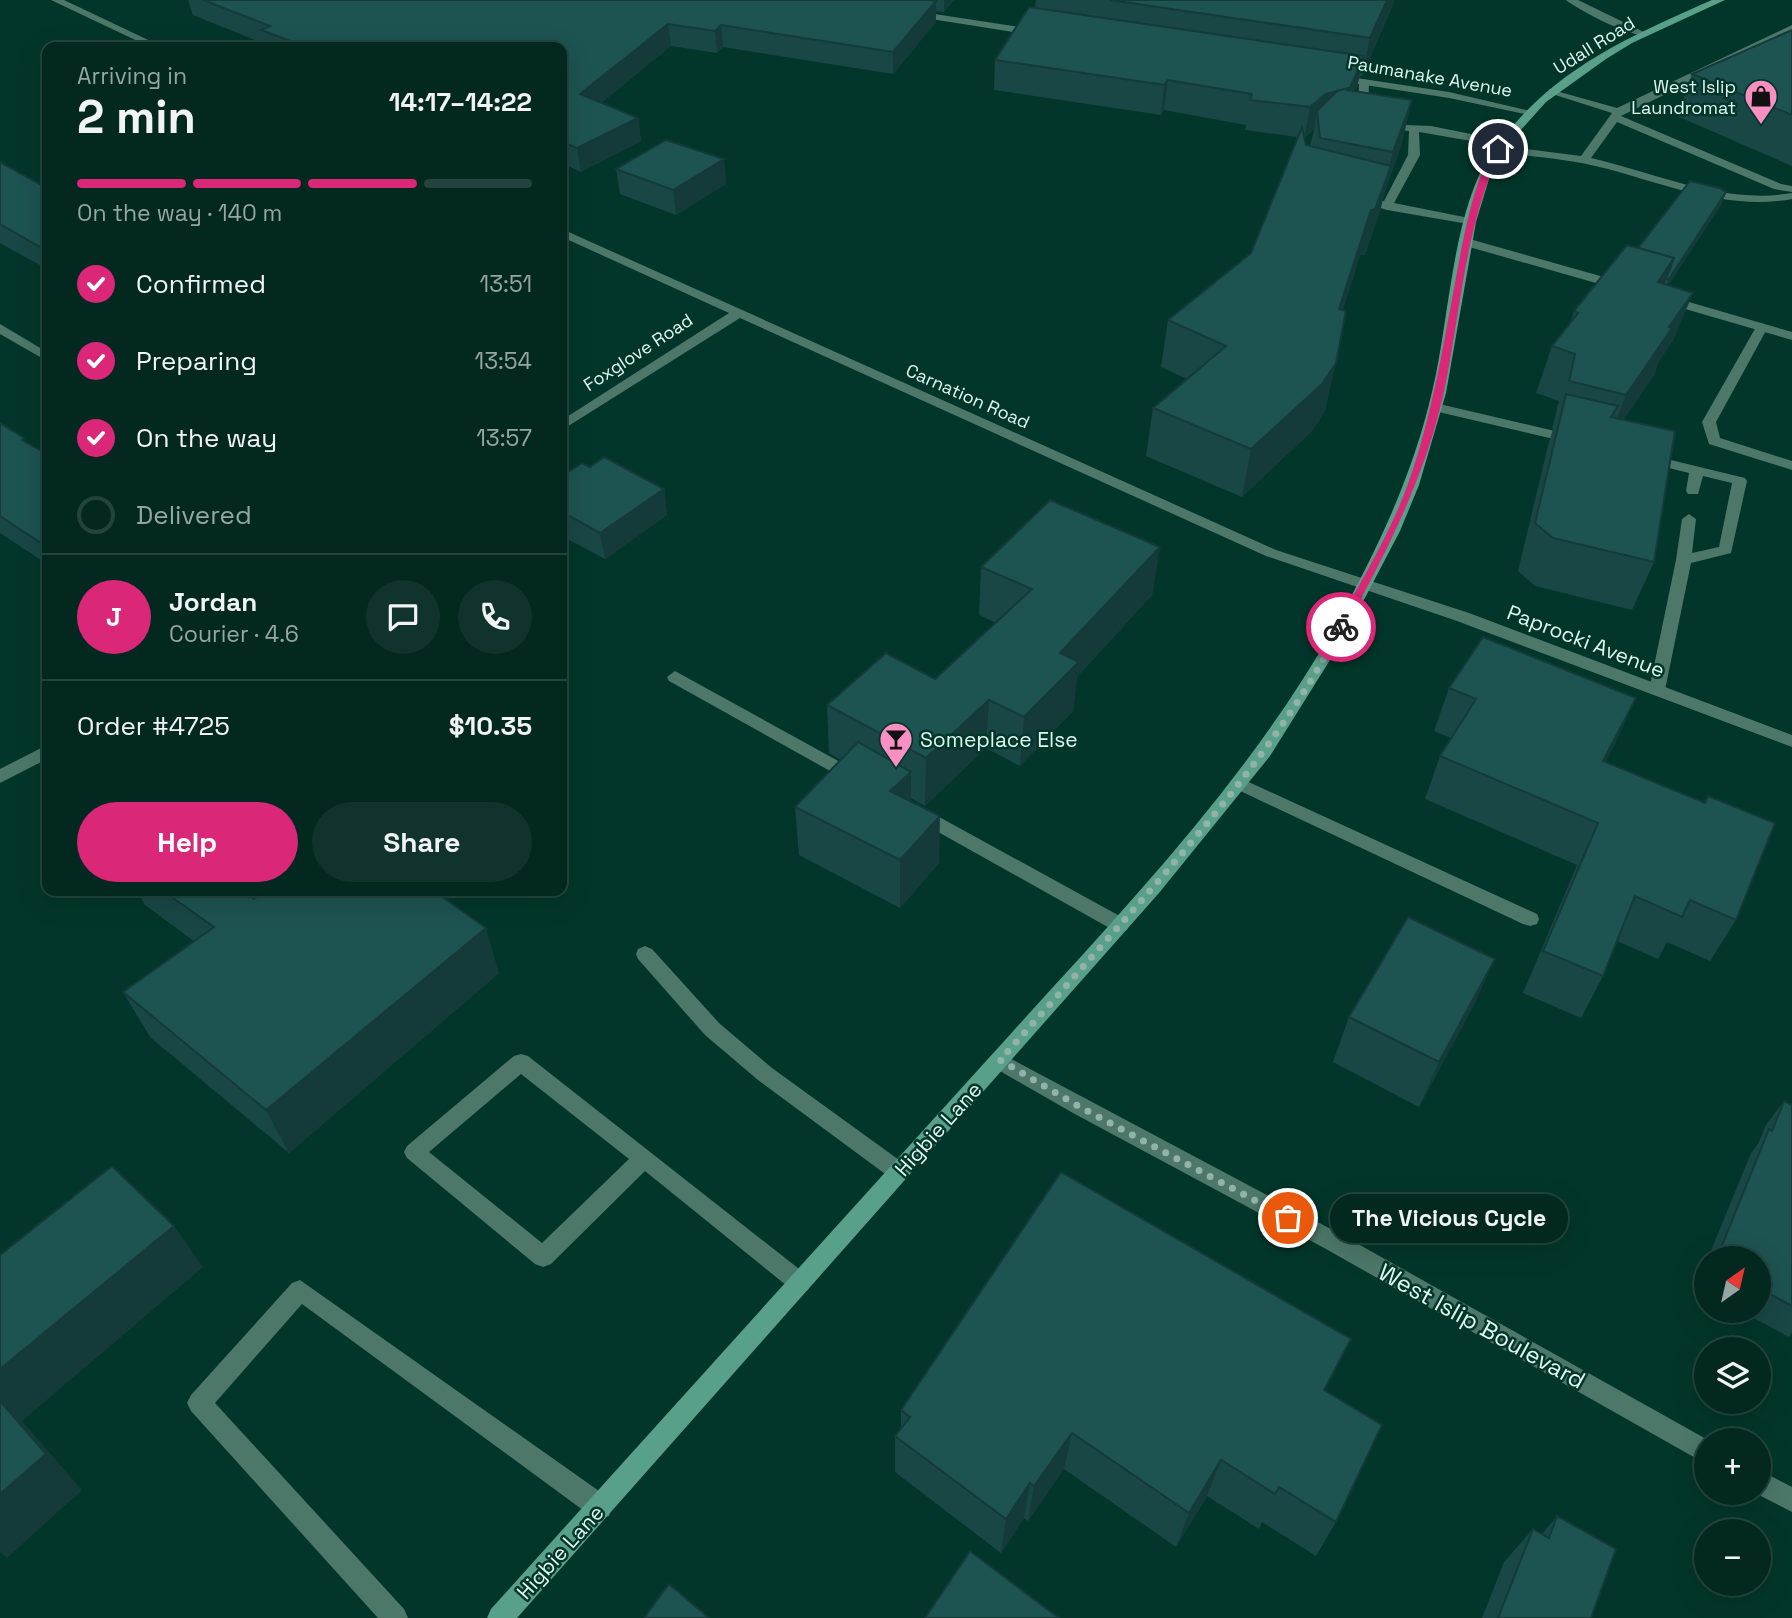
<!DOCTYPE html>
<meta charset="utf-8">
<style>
body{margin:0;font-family:"Space Grotesk",sans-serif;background:#10342d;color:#f1f3f6;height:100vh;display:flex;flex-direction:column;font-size:26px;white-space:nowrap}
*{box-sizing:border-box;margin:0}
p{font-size:23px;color:#96a6a5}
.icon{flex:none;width:38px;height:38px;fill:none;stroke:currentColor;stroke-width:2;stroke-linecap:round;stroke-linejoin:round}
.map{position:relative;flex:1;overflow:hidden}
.side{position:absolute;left:42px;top:42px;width:525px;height:854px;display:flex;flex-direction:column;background:#022820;border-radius:14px;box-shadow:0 7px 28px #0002,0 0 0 2px #23443e}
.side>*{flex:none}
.needle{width:46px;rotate:34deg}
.fabs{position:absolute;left:1694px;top:1246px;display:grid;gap:14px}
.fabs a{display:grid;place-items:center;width:77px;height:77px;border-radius:50%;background:#022820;box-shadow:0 7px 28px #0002,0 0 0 2px #23443e;font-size:35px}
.pin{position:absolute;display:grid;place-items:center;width:60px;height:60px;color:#fff;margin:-30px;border:4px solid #fff;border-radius:50%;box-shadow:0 2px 7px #0007}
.courier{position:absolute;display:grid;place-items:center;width:70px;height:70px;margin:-35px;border:5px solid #db2777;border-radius:50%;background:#fff;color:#222;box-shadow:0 2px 9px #0007}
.bubble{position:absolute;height:49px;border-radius:24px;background:#022820;box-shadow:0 7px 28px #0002,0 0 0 2px #23443e;font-size:23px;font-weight:700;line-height:49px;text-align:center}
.head em{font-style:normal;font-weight:700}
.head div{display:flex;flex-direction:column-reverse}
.head{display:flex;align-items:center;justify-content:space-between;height:119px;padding:0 35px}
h1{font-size:46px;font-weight:700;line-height:52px}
.bar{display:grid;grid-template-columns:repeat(4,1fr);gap:10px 7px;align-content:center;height:84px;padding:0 35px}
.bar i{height:9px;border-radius:5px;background:#23443e}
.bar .active{background:#db2777}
.bar p{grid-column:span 4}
.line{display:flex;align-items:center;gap:18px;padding:0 35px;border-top:2px solid #23443e}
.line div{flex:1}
.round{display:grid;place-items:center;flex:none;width:74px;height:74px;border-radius:37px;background:#10342d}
ol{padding:0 35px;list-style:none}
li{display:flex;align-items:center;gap:21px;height:77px}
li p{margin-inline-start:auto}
li .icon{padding:7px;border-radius:50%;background:#db2777;color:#fff;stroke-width:4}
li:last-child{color:#96a6a5}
li i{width:38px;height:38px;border:4px solid #23443e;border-radius:50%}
.action{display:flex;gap:14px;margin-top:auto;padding:14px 35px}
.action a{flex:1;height:80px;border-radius:42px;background:#db2777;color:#fff;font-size:28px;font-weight:700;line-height:80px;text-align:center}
.action a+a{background:#10342d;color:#f1f3f6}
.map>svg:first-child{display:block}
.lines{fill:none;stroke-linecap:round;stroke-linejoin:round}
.service{fill:#4c7769;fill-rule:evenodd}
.minor{fill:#4c7769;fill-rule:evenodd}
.tertiary{fill:#4c7769;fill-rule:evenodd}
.secondary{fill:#59a08a;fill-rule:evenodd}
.wall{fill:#194746;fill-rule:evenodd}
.shaded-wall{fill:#143a39}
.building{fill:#1d5351;stroke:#143a39;stroke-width:2}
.route{fill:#db2777}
.done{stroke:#92b3a9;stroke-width:7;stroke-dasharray:0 12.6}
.labels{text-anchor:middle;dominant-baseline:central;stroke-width:5;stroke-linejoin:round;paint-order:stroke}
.far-street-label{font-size:18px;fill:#dff7ee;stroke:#03362a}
.far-poi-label{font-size:18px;fill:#dff7ee;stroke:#03362a;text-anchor:end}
.street-label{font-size:21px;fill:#dff7ee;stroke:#03362a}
.poi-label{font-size:21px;fill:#dff7ee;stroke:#03362a;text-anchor:start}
.near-street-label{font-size:24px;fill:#dff7ee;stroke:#03362a}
</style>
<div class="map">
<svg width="1792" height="1618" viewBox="0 0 1792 1618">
<rect width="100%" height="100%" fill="#03362a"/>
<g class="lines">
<g class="service">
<path d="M1792,25V32L1621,116L1781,184L1792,186V192L1774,189L1617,122L1591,158C1656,173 1724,205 1792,193V199C1728,211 1665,184 1604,168C1569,159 1534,157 1498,152L1492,149L1500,146L1419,132L1420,155L1394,203L1474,219V225L1387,210L1354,200L1360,197L1384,201L1408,155L1409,131L1380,128V124L1431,126L1506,141L1508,143L1502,146L1581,156L1612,113L1549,93V89L1617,108Z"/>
<path d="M1364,79L1369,82L1368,117L1363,120L1358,117L1359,82Z"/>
<path d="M1762,323L1768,327L1716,422L1720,438L1792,461V470L1709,444L1702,422L1756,327Z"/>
<path d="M1435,403L1580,437L1582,440L1575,444L1430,410V404Z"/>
<path d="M1646,454L1745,478L1747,481L1731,553L1691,563L1665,690L1657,696L1649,690L1676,560L1682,519L1689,514L1696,519L1692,553L1719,547L1732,483L1703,476L1698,494H1688L1686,491L1689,473L1641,461L1639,458Z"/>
<path d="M675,671L860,773L863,777L860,781H848L669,681L667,677Z"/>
<path d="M1240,778L1537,914L1539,919L1537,924L1530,926L1523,924L1234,788L1231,784L1234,780Z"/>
<path d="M921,807L1127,920L1129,925L1127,930L1120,932L1113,930L915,819L912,814L915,809Z"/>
<path d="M645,946L652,949L719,1023L772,1068L906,1165L909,1172L906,1179L899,1181L892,1179L758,1080L705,1035L638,959L636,954L638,949Z"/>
<path d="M521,1054L528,1056L808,1276L811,1283L808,1290L800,1293L792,1290L645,1171L551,1264L543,1267L535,1264L407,1158L404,1152L407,1146L514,1056ZM521,1074L629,1159L542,1243L429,1152Z"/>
<path d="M300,1280L609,1498L612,1507L609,1516L600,1519L591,1516L302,1304L215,1403L404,1609L408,1618H378L191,1411L187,1403L191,1395L292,1283Z"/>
</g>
<g class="minor">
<path d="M51,0H64L163,47H150Z"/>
<path d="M915,11L1039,30L1044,33L1039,36L912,16L910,14Z"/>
<path d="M1337,75L1449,92L1535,112L1530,115L1449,98L1333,80L1332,78Z"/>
<path d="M562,229L1276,550L1469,613L1792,735V747L1457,621L1266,556L740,318L562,430V420L729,313L562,237Z"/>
<path d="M1466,238L1625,283L1627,286L1625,289H1617L1462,245L1460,242Z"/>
<path d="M1665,295L1792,332V340L1661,302L1659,299Z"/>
<path d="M0,324L47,352V361L0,334Z"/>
<path d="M47,745V759L0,783V769Z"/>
</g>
<g class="tertiary">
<path d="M1566,0H1578L1648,34C1637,41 1578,10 1566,0Z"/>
<path d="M1000,1053L1342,1235L1708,1440L1706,1464L1326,1249L1073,1113L993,1067L990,1061L993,1055Z"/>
<path d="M1759,1470L1792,1487V1512L1755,1493H1759Z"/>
</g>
<path class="secondary" d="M1712,0H1725L1632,43L1606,59L1546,102L1503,150L1489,179L1476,222L1446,393L1419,485L1400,531L1345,636L1270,756L1159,893L517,1618H487L491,1609C656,1426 821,1243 987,1060C1109,924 1241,791 1332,631C1375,555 1412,478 1432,392C1450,319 1451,215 1492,151C1499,139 1510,129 1519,119C1571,61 1642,31 1712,0Z"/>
</g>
<g class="wall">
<path d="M188,0H954L944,12L936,11V22L893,74L723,47L717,53L671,46L601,103L638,118L641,141L581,172L562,163V47H266L265,44L193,15Z"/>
<path d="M1036,0H1394L1393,5L1362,76H1360L1355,92L1402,143L1385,191L1380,211L1365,255H1360L1343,310L1325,411L1311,432L1242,497L1146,456L1153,408L1187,379L1161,367L1168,320L1251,253L1297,137L1245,130L1246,125L1164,110L1161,115L994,90L995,60L1035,8ZM1314,130L1310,146L1306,145L1304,138Z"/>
<path d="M1792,30V166L1677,116L1692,74Z"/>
<path d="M724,159L726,184L676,215L620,194L616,169Z"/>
<path d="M0,162L47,188V269L0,243Z"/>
<path d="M1726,192L1721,205L1668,285L1674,339L1659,361L1654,375L1623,420L1654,562L1632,610L1535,586L1518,571L1549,442L1553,429H1552L1559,401L1536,393L1552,346L1570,324L1574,311L1638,248Z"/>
<path d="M0,423L26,442L47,454V564L0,533Z"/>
<path d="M590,467L664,489L667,515L605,559L562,536V476Z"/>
<path d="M1160,547L1152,595L1077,677L1073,711L1020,766L986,748L925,806L911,798V802L939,863L900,908L799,855L795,807L841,760L829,753L827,705L935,679L996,623L979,615L981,567Z"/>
<path d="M1449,688L1616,742L1605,762L1736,920L1710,961L1667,942L1658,959L1617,941L1603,976L1581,1018L1523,993L1577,865L1425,799L1440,756L1451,738L1434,731Z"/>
<path d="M137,891H243L254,899L499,973L289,1153L150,1037L123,992L194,941L145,905Z"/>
<path d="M1474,1005L1419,1107L1333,1062L1349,1017Z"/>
<path d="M1784,1101L1792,1105V1333L1789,1337L1741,1311H1759V1258H1708L1751,1153L1758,1144L1766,1125Z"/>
<path d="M1706,1263V1292L1697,1287Z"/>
<path d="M1325,1391L1336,1522L1316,1556L1262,1522L1259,1529L1207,1496L1176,1547L1064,1469L1028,1521L1024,1518L1001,1553L895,1472V1436L901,1428V1410Z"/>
<path d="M1557,1516L1591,1618H1482L1504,1562L1533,1529L1542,1534Z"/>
</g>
<g class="shaded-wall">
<path d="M944,0H954L944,12Z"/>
<path d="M1387,0H1394L1393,5L1362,76L1370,38Z"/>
<path d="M936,1V22L893,74V52Z"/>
<path d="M668,24L671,46L584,117L580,94Z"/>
<path d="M721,25L723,47L717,53L715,31Z"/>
<path d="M1364,56L1357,87L1344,119L1317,111L1314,130L1304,138L1310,107Z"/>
<path d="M1168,80L1164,110L1161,115L1164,85Z"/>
<path d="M1412,100L1402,143L1385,191L1380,211L1365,255H1360L1329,356L1339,309L1371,210L1388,172L1393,152Z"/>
<path d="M638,118L641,141L581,172L577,148Z"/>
<path d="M724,159L726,184L676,215L673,190Z"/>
<path d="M1726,192L1721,205L1664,292L1669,279Z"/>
<path d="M1674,258L1656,304L1658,282Z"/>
<path d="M1693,293L1674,339L1659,361L1654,375L1608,442L1626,395L1669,327Z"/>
<path d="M1336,363L1325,411L1311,432L1242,497L1251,449Z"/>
<path d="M664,489L667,515L605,559L600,533Z"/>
<path d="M1160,547L1152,595L1077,677L1073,711L1020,766L1024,717L1060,653Z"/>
<path d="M1636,698L1616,742L1583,804L1603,761Z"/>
<path d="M989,700L986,748L925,806L926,758Z"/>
<path d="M911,772V820L890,791Z"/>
<path d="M940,816L939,863L900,908V860Z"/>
<path d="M486,928L499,973L289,1153L266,1110Z"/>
<path d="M1495,959L1474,1005L1419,1107L1439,1062Z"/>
<path d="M174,1226L203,1267L22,1421L82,1490L7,1558L0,1552V1369Z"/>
<path d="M1072,1433L1064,1469L1028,1521L1034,1486Z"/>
<path d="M1221,1460L1207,1496L1176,1547L1189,1513Z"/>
<path d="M1030,1483L1024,1518L1001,1553L1006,1519Z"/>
</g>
<g class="building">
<path d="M203,0H932L936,1L893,52L721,25L715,31L668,24L580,94L638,118L577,148L562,142V47H306L261,30L270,26Z"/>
<path d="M1110,0H1387L1370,38Z"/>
<path d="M1029,7L1364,56L1350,88L1326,94L1310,107L1250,100L1252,94L1168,80L1164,85L995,60Z"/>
<path d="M1792,30V115L1692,74Z"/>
<path d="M1348,88L1347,90L1412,100L1393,152L1320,138L1317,111L1337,91Z"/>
<path d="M1302,127L1306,145L1391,166L1375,209L1371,210L1339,309L1346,311L1336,363L1322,384L1251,449L1153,408L1226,346L1168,320L1251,253Z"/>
<path d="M666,140L724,159L673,190L616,169Z"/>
<path d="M0,162L47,188V251L0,224Z"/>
<path d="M1690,181L1719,188L1726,192L1669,279H1666L1674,258L1638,248Z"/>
<path d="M1627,245L1674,258L1658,282L1693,293L1669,327L1672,328L1626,395L1569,381L1575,354L1552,346L1578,313L1574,311Z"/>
<path d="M1566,394L1618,406L1611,417L1675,431L1654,562L1553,538L1535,523Z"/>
<path d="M0,423L24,438L22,440L47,454V547L0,516Z"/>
<path d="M604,457L664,489L600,533L562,512V476L582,463L590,467Z"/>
<path d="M1050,500L1160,547L1060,653L1079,662L1024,717L989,700L926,758L827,705L886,653L935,679L1032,589L981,567Z"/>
<path d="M1483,637L1636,698L1603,761L1705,803L1708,796L1775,823L1736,920L1690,900L1682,917L1635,896L1603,976L1543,951L1598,823L1440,756L1476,699L1449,688Z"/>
<path d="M858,742L911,772L890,791L940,816L900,860L795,807Z"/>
<path d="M163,891H243L254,899L266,891H434L486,928L266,1110L123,992L214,927Z"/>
<path d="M1408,917L1495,959L1439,1062L1349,1017Z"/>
<path d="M1784,1101L1792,1105V1306L1759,1288V1258H1717L1769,1129L1772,1131Z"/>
<path d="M112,1166L174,1226L0,1369V1255Z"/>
<path d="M1061,1172L1351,1339L1324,1390L1382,1425L1336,1522L1279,1487L1275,1494L1221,1460L1189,1513L1072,1433L1034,1486L1030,1483L1006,1519L895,1436L910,1417L901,1410Z"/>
<path d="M0,1401L46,1454L0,1494Z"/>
<path d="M1557,1516L1616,1549L1591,1618H1498L1533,1529L1549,1538Z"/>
<path d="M970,1551L1059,1618H925Z"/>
<path d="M669,1584L709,1618H644Z"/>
</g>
<path class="route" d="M1498,147L1501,149C1465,226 1461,310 1444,392C1425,477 1387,551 1346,627L1338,630L1336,627C1361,581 1390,534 1408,484C1433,414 1444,340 1458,267C1463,240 1477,163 1498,147Z"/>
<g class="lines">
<path class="done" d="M1288,1218L1080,1107L1000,1060C1040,1016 1080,970 1120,925C1201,832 1284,738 1341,627"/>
</g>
<defs>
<symbol id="shop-pin" viewBox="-11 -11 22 30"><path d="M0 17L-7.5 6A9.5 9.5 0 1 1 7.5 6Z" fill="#fc8fc2" stroke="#03362a"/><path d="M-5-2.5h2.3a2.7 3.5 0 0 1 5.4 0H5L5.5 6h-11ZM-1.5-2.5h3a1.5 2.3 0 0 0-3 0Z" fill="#111"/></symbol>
<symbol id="bar-pin" viewBox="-11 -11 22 30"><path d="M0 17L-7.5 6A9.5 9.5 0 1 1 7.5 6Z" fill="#fc8fc2" stroke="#03362a"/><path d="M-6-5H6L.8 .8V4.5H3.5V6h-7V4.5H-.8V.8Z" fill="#111"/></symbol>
</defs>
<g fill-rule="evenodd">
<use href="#shop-pin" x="1742" y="77" width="38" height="52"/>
<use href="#bar-pin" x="877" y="720" width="38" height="52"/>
</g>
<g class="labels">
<g class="far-street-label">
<text transform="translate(1594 45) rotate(-32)">Udall Road</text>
<text transform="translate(1430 76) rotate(10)">Paumanake Avenue</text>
<text transform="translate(638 352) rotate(-33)">Foxglove Road</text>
<text transform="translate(968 396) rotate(24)">Carnation Road</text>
</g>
<g class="far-poi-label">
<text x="1736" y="86">West Islip<tspan x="1736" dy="21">Laundromat</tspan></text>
</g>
<g class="street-label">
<text transform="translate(1586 641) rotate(21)">Paprocki Avenue</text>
<text transform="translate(938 1129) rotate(-48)">Higbie Lane</text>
<text transform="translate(560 1552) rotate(-48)">Higbie Lane</text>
</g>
<g class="poi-label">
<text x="920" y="739">Someplace Else</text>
</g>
<g class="near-street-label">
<text transform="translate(1482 1326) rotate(29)">West Islip Boulevard</text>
</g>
</g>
</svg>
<div class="fabs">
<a><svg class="needle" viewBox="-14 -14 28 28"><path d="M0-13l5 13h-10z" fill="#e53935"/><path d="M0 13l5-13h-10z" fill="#96a6a5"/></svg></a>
<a><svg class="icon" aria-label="layers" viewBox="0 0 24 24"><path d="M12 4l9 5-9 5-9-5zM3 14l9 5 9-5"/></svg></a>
<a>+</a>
<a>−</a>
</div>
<div class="pin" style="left:1288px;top:1218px;background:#ea580c"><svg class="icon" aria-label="bag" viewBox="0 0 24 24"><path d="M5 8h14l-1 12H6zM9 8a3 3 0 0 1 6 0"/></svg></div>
<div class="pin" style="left:1498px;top:149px;background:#1f2937"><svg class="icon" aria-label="home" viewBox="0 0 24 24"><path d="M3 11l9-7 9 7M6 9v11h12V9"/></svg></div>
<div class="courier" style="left:1341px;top:627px"><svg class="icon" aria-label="bike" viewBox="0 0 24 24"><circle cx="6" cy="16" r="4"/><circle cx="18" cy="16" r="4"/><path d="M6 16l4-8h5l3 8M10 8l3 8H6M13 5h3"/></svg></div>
<div class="bubble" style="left:1330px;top:1194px;width:238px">The Vicious Cycle</div>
<section class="side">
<div class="head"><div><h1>2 min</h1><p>Arriving in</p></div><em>14:17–14:22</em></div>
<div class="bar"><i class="active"></i><i class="active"></i><i class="active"></i><i></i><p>On the way · 140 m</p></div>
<ol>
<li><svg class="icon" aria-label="check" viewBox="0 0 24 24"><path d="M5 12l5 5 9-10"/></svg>Confirmed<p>13:51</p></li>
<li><svg class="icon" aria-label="check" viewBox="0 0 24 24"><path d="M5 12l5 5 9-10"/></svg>Preparing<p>13:54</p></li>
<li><svg class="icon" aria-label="check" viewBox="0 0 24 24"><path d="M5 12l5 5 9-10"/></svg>On the way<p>13:57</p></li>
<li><i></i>Delivered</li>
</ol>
<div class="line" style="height:126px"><b class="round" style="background:#db2777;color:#fff">J</b><div><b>Jordan</b><p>Courier · 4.6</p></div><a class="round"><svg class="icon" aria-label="chat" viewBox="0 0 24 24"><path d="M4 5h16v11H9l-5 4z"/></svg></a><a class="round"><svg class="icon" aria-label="phone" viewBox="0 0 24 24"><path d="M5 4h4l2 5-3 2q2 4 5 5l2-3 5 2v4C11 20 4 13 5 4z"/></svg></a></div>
<div class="line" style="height:91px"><div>Order #4725</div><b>$10.35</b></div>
<div class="action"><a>Help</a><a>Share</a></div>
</section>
</div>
